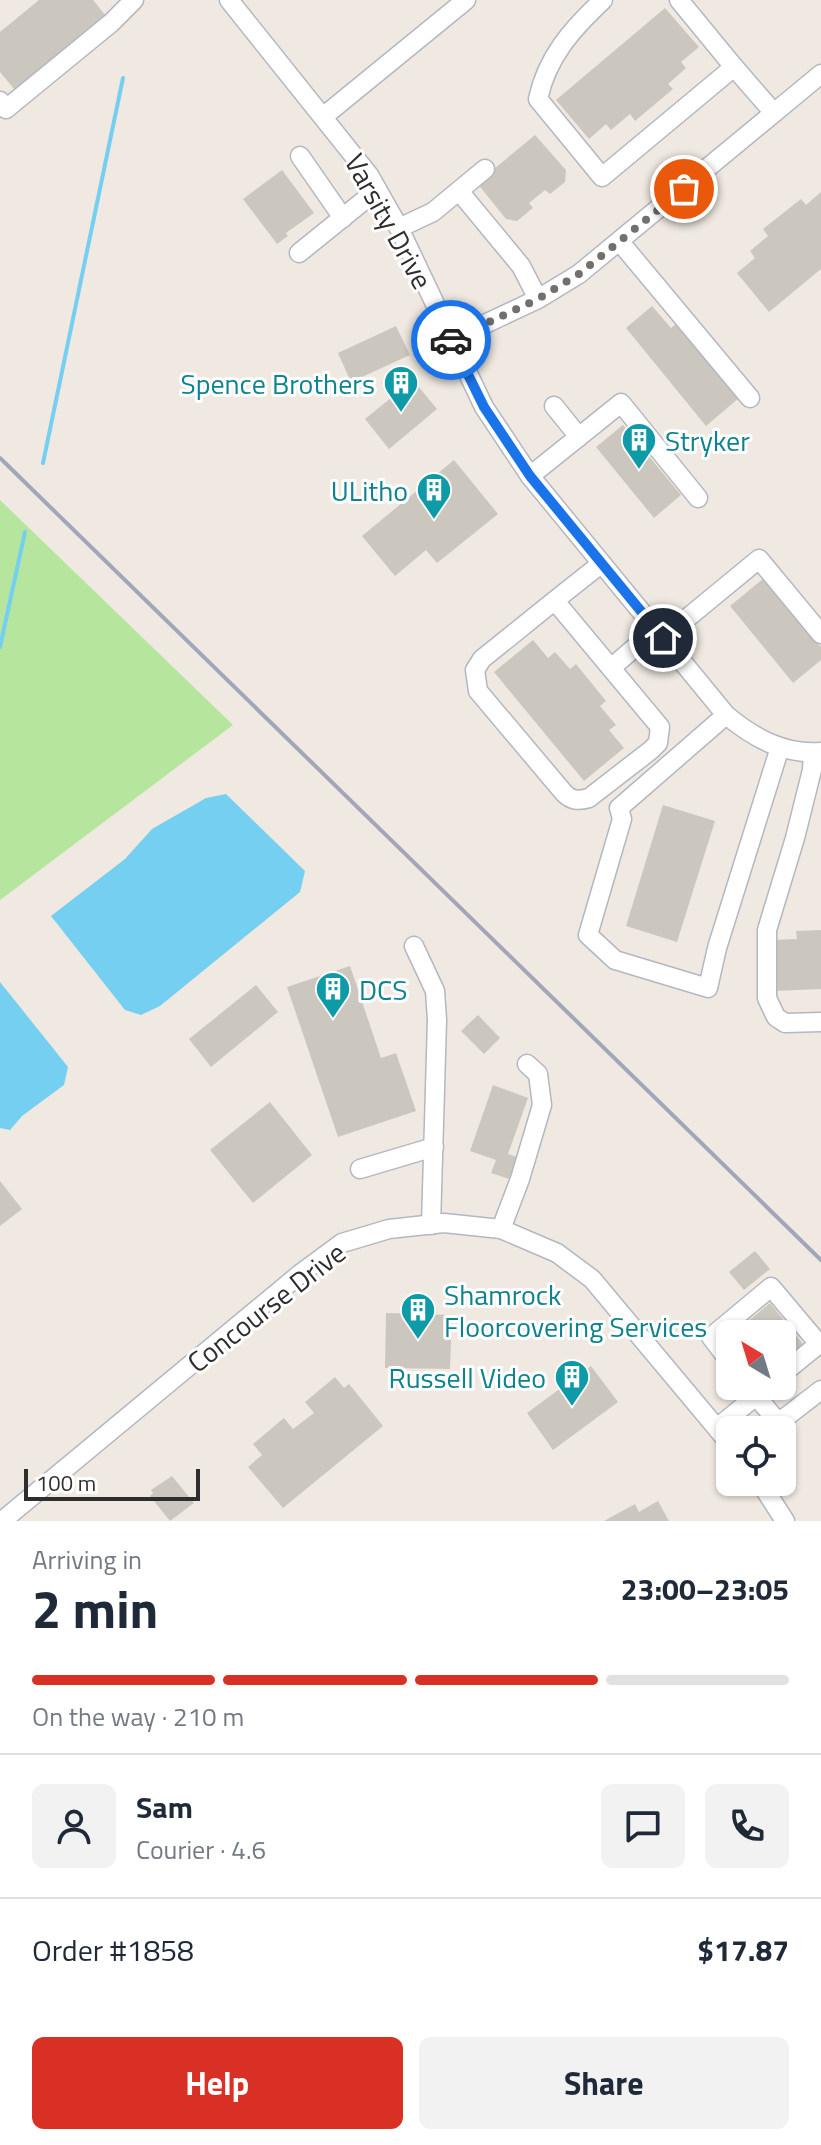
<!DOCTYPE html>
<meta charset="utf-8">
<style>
body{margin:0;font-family:"Titillium Web",sans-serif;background:#f2f2f3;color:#1f2937;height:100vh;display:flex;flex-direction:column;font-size:30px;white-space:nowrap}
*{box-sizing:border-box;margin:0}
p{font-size:26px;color:#747a83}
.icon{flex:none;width:44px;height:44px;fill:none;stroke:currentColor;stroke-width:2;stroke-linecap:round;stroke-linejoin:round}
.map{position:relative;height:1521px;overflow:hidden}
.panel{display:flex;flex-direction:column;background:#fff;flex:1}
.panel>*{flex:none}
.needle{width:52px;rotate:322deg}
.buttons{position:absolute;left:716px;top:1320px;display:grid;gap:16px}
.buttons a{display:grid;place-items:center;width:80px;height:80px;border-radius:12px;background:#fff;box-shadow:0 2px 6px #0004;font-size:40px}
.scale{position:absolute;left:24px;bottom:20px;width:176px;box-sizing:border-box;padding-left:8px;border:4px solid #2e2e2e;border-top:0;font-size:22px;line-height:28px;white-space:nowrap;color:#2e2e2e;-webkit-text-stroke:6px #fff;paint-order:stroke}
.pin{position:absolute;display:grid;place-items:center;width:68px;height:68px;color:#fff;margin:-34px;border:4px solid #fff;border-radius:50%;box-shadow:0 2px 8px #0007}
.courier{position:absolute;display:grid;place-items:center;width:80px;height:80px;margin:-40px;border:6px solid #1a73e8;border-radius:50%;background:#fff;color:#222;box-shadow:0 2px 10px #0007}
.overview em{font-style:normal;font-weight:700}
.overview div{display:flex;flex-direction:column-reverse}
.overview{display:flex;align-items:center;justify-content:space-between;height:136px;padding:0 32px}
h1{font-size:52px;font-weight:700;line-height:60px}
.bar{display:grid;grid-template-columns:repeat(4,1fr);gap:12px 8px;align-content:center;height:96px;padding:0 32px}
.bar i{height:10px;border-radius:6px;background:#e0e1e3}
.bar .active{background:#d93025}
.bar p{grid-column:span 4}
.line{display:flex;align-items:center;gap:20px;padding:0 32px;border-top:2px solid #e0e1e3}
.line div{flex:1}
.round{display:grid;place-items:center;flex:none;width:84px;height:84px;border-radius:12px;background:#f2f2f3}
.primary-button{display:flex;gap:16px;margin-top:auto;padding:16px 32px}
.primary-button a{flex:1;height:92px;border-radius:12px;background:#d93025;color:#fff;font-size:32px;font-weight:700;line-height:92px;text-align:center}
.primary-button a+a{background:#f2f2f3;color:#1f2937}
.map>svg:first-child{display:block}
.green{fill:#b6e59e}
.water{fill:#75cff0}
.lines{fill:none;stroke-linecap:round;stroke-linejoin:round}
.stream{stroke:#75cff0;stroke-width:4}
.building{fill:#cbc7bf}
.minor-casing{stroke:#b4b7c1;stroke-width:21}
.minor{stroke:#fff;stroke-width:18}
.rail{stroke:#a3a6b8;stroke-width:4}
.done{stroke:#726f6d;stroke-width:8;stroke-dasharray:0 14.4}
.route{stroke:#1a73e8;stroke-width:10}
.labels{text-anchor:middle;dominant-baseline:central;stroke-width:6;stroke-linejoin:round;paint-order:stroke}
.street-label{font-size:28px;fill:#2e2e2e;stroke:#fff}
.culture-label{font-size:28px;fill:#0d838f;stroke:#fff;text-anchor:end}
</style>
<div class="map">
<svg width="821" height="1521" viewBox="0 0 821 1521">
<rect width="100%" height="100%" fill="#efe9e1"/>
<path class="green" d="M0,500L233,725L0,900Z"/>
<g class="water">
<path d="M226,794L305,871L300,892L160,1006L141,1015L125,1010L51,916L125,859L152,829L206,798Z"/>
<path d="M0,982L68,1067L64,1085L22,1116L10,1130L0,1128Z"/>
</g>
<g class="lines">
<g class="stream">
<path d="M43,463L123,78"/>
<path d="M0,647L25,532"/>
</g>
</g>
<g class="building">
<path d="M39,0H93L106,16L15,90L0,72V32Z"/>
<path d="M665,8L699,47L681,62L686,68L668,84L673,89L635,121L630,114L611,130L606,124L589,139L556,100Z"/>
<path d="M535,135L566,170L565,182L550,194L545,190L529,203L533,208L517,221L506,219L477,183Z"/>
<path d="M282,170L314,213L286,233L288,236L277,244L243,199Z"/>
<path d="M821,192V269L769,312L737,273L755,258L750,251L768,236L763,229L801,199L806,205Z"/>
<path d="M652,306L671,328L677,323L739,398L706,426L626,328Z"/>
<path d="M396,326L410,355L351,382L338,353Z"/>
<path d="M413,380L437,409L389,449L365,419Z"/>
<path d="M623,425L681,495L654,518L596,447Z"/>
<path d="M454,460L498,514L437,563L426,550L395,576L362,536Z"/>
<path d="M764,578L821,647V660L793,683L730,606Z"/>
<path d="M533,640L548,658L555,652L570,669L576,664L606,701L600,706L616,725L609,730L624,748L584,781L494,672Z"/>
<path d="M663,805L715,821L677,942L626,926Z"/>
<path d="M821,930V989L774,991L772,940L797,939L796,931Z"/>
<path d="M350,966L381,1058L396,1053L416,1111L338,1137L287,987Z"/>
<path d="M256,985L278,1012L211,1067L189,1039Z"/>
<path d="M478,1015L500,1038L484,1054L461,1031Z"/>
<path d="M493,1085L528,1098L508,1154L520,1158L512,1180L491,1173L496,1160L470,1151Z"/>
<path d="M270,1102L312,1155L253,1203L210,1150Z"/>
<path d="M0,1181L22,1209L0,1226Z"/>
<path d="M755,1251L770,1269L744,1290L729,1272Z"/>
<path d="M770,1303L803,1344L782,1360V1334H748L751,1332L745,1324Z"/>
<path d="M386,1313L452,1315L450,1369L385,1368Z"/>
<path d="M591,1366L618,1402L553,1450L527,1413Z"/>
<path d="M335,1377L344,1388L349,1384L383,1426L283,1508L248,1467L262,1455L253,1444L284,1418L293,1429L314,1413L305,1402Z"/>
<path d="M172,1476L194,1503L170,1521L150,1496L153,1493L151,1490Z"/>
<path d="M658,1501L669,1521H604L635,1504L639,1512Z"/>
</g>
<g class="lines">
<defs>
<g id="minor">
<path d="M229,0L369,175L399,228L484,407L530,476L726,715C754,738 784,755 821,752"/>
<path d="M603,0C572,29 547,57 538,99L602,177L734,67L679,0"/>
<path d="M734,67L774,113"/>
<path d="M0,101L6,109L111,23L134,0"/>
<path d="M324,116L466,0"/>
<path d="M300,156L343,218"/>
<path d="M459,191L521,266L538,299"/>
<path d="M399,228L433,212L485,169"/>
<path d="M620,242L750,398"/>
<path d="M299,253L377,190"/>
<path d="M451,340L538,299L579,274L821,74"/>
<path d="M554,406L579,437"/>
<path d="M530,476L621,403L698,498"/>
<path d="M555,601L660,727L658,743L651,750L589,798C578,801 572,801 564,793L478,691L475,670L482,659C522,627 561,595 601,564"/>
<path d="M663,638L759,559L821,634"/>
<path d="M611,668L655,630"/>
<path d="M726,715L619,808L622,819L588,935L615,960L708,988L717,948L780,747"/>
<path d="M813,753L812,770L795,838L767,930V998L776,1017L785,1023L821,1022"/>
<path d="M414,946L435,991L437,1020L431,1225"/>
<path d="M360,1169L434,1147"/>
<path d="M501,1229L520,1179L542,1105L538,1074L527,1064"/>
<path d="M730,1362L711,1337L771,1287L819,1344L782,1374"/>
<path d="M748,1386L776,1420H782L821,1390"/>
<path d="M717,1428L768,1386"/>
<path d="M760,1482L785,1521"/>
<path d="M2,1521L300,1274L342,1243L389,1229L444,1223L501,1229L557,1253L592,1279L730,1444"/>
</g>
</defs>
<use href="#minor" class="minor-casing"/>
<use href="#minor" class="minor"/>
<path class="rail" d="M0,458L821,1260"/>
</g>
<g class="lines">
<path class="done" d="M451,340L538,299L579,274L684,189"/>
<path class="route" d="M451,340L484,407L530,476L663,638"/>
</g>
<defs>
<symbol id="building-pin" viewBox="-11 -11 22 30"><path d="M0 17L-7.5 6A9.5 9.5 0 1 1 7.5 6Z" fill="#0f9aa8" stroke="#fff"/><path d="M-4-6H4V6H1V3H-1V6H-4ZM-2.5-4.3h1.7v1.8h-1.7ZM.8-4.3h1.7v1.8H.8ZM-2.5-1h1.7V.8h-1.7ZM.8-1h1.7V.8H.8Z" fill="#fff"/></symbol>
</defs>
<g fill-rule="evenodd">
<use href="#building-pin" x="381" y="363" width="40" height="54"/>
<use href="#building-pin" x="619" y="420" width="40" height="54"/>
<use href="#building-pin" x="414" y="470" width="40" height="54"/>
<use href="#building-pin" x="313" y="969" width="40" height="54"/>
<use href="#building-pin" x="398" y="1290" width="40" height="54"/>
<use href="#building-pin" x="552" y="1357" width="40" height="54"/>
</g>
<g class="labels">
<g class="street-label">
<text transform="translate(389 221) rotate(61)">Varsity Drive</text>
<text transform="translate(266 1307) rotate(-38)">Concourse Drive</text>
</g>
<g class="culture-label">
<text x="375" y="383">Spence Brothers</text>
<text x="665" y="440" text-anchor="start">Stryker</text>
<text x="408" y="490">ULitho</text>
<text x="359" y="989" text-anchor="start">DCS</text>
<text x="444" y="1294" text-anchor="start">Shamrock<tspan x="444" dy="32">Floorcovering Services</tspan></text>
<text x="546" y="1377">Russell Video</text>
</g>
</g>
</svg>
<div class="buttons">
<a><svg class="needle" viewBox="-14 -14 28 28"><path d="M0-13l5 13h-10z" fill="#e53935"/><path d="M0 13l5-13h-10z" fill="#747a83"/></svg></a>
<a><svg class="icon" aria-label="locate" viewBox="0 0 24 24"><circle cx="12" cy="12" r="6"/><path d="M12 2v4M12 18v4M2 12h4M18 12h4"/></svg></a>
</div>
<div class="scale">100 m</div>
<div class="pin" style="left:684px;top:189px;background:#ea580c"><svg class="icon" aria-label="bag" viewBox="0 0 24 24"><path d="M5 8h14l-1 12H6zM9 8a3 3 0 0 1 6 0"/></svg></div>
<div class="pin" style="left:663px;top:638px;background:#1f2937"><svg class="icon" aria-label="home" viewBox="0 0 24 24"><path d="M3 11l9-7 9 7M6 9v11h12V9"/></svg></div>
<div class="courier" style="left:451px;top:340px"><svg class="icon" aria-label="car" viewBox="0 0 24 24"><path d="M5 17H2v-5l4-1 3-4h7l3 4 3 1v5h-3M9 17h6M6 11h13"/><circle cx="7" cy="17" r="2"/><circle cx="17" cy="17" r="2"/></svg></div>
</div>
<section class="panel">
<div class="overview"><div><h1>2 min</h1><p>Arriving in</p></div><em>23:00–23:05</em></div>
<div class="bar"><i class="active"></i><i class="active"></i><i class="active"></i><i></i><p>On the way · 210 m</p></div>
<div class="line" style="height:144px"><a class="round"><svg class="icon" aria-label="person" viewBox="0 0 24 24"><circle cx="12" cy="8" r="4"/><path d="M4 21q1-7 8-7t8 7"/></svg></a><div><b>Sam</b><p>Courier · 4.6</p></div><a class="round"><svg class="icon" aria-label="chat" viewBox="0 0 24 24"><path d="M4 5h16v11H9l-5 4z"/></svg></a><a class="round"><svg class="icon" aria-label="phone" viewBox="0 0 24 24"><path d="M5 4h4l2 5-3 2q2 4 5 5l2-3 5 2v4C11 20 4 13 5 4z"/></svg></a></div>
<div class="line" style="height:104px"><div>Order #1858</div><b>$17.87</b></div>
<div class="primary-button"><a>Help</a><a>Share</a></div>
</section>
